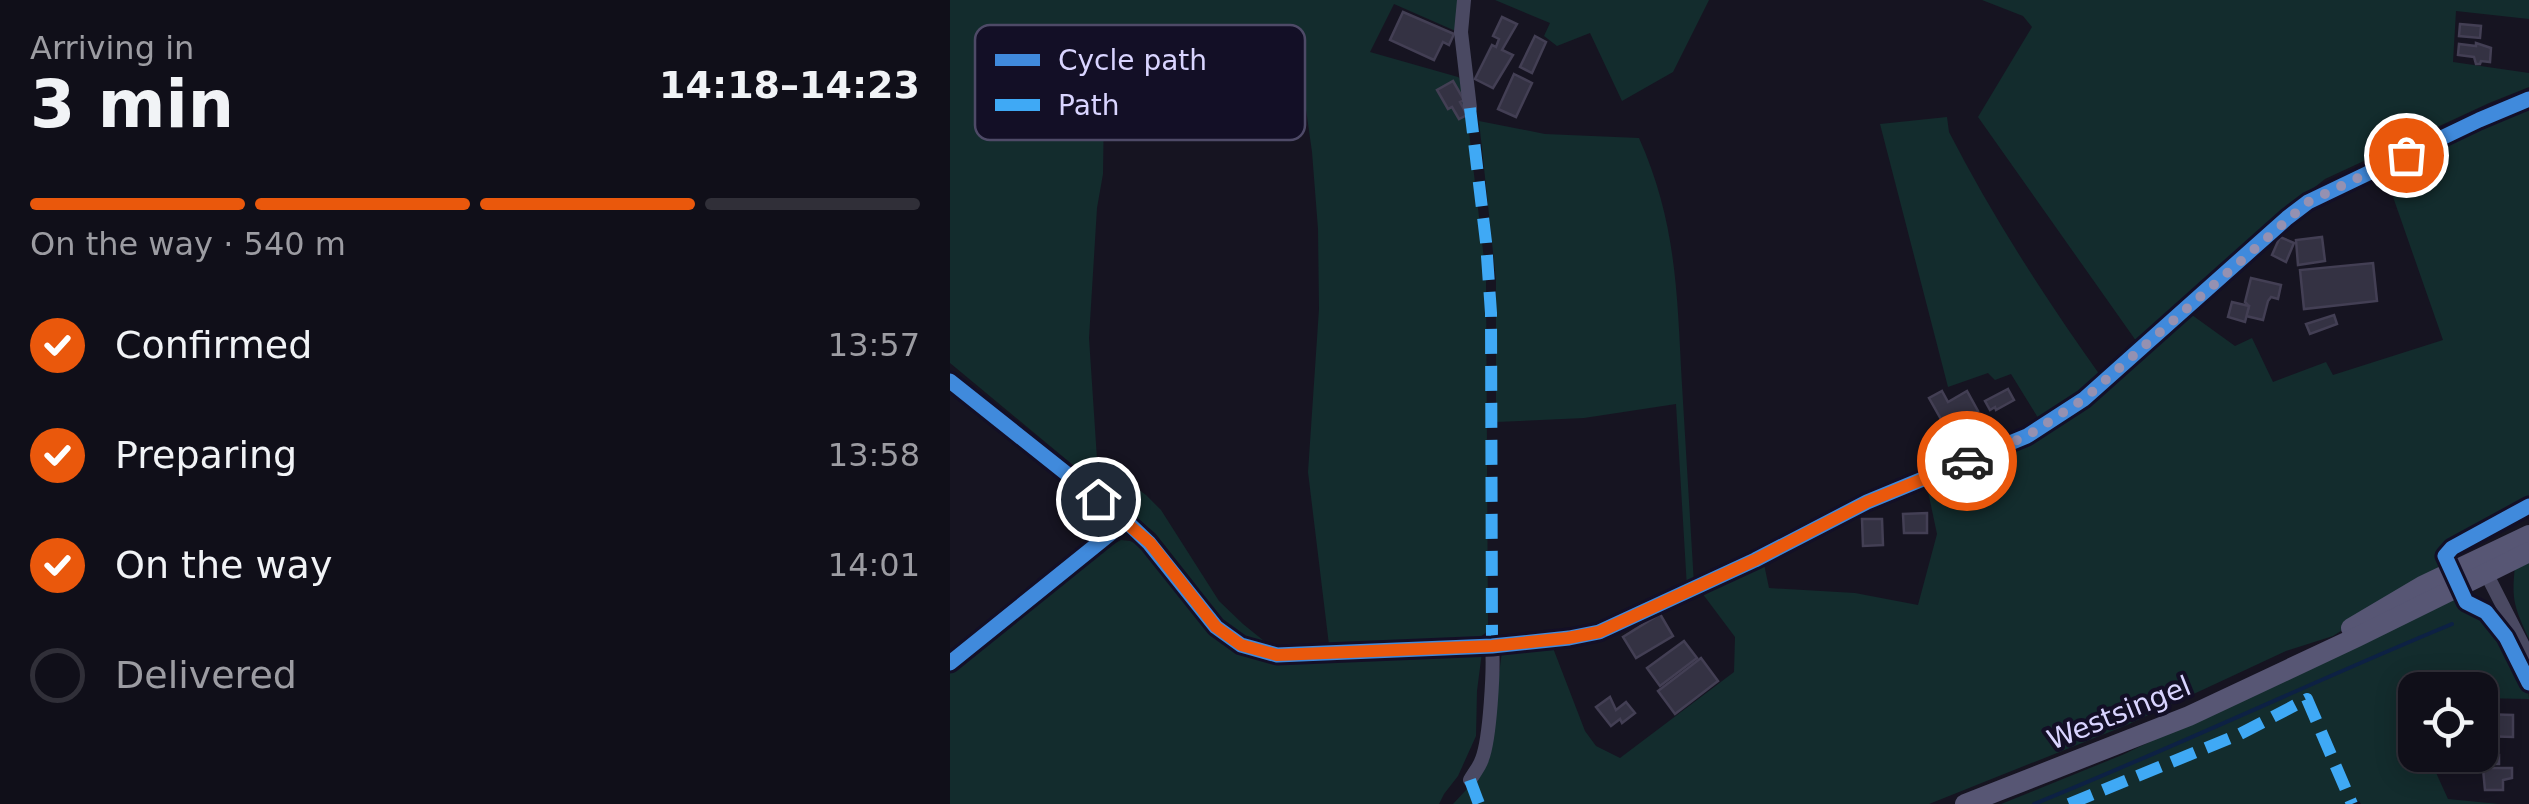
<!DOCTYPE html>
<meta charset="utf-8">
<style>
body{margin:0;font-family:"DejaVu Sans",sans-serif;background:#1e1d26;color:#f1f3f6;height:100vh;display:flex;flex-direction:column;font-size:38px;white-space:nowrap}
*{box-sizing:border-box;margin:0}
p{font-size:32px;color:#9c9ca2}
.icon{flex:none;width:55px;height:55px;fill:none;stroke:currentColor;stroke-width:2;stroke-linecap:round;stroke-linejoin:round}
.map{position:relative;flex:1;overflow:hidden}
.side{display:flex;flex-direction:column;background:#100f19;width:950px}
.side>*{flex:none}
.fabs{position:absolute;left:1448px;top:672px;display:grid;gap:20px}
.fabs a{display:grid;place-items:center;width:100px;height:100px;border-radius:20px;background:#100f19;box-shadow:0 5px 25px #0003,0 0 0 2px #302f38;font-size:50px}
.pin{position:absolute;display:grid;place-items:center;width:85px;height:85px;color:#fff;margin:-42px;border:5px solid #fff;border-radius:50%;box-shadow:0 2px 10px #0007}
.courier{position:absolute;display:grid;place-items:center;width:100px;height:100px;margin:-50px;border:8px solid #ea580c;border-radius:50%;background:#fff;color:#222;box-shadow:0 2px 12px #0007}
.summary em{font-style:normal;font-weight:700}
.summary div{display:flex;flex-direction:column-reverse}
.summary{display:flex;align-items:center;justify-content:space-between;height:170px;padding:0 30px}
h1{font-size:65px;font-weight:700;line-height:75px}
.bar{display:grid;grid-template-columns:repeat(4,1fr);gap:15px 10px;align-content:center;height:120px;padding:0 30px}
.bar i{height:12px;border-radius:8px;background:#302f38}
.bar .on{background:#ea580c}
.bar p{grid-column:span 4}
ol{padding:0 30px;list-style:none}
li{display:flex;align-items:center;gap:30px;height:110px}
li p{margin-inline-start:auto}
li .icon{padding:10px;border-radius:50%;background:#ea580c;color:#fff;stroke-width:4}
li:last-child{color:#9c9ca2}
li i{width:55px;height:55px;border:5px solid #302f38;border-radius:50%}
main{display:flex;flex:1;min-height:0}
.map>svg:first-child{display:block}
.green{fill:#132c2d}
.lines{fill:none;stroke-linecap:round;stroke-linejoin:round}
.stream{stroke:#0d2144;stroke-width:4}
.building{fill:#343243;stroke:#433f54;stroke-width:2.5}
.street{stroke:#4a4962;stroke-width:14}
.secondary{stroke:#575674;stroke-width:20}
.quiet{stroke:#3fa9f5;stroke-width:12;stroke-dasharray:25 12;stroke-linecap:butt}
.cycleway-casing{stroke:#130f26;stroke-width:21}
.cycleway{stroke:#408adc;stroke-width:15}
.done{stroke:#9591b1;stroke-width:10;stroke-dasharray:0 18}
.route{stroke:#ea580c;stroke-width:12}
.labels{text-anchor:middle;dominant-baseline:central;stroke-width:8;stroke-linejoin:round;paint-order:stroke}
.street-label{font-size:28px;fill:#d9d4ff;stroke:#130f26}
.key{fill:#130f26;stroke:#4e4a67;stroke-width:2.5}
.key-label{font-size:28px;fill:#d9d4ff}
</style>
<main>
<section class="side">
<div class="summary"><div><h1>3 min</h1><p>Arriving in</p></div><em>14:18–14:23</em></div>
<div class="bar"><i class="on"></i><i class="on"></i><i class="on"></i><i></i><p>On the way · 540 m</p></div>
<ol>
<li><svg class="icon" aria-label="check" viewBox="0 0 24 24"><path d="M5 12l5 5 9-10"/></svg>Confirmed<p>13:57</p></li>
<li><svg class="icon" aria-label="check" viewBox="0 0 24 24"><path d="M5 12l5 5 9-10"/></svg>Preparing<p>13:58</p></li>
<li><svg class="icon" aria-label="check" viewBox="0 0 24 24"><path d="M5 12l5 5 9-10"/></svg>On the way<p>14:01</p></li>
<li><i></i>Delivered</li>
</ol>
</section>
<div class="map">
<svg width="1579" height="804" viewBox="0 0 1579 804">
<rect width="100%" height="100%" fill="#161421"/>
<g class="green">
<path d="M0,0H510V33L444,4L420,52L508,77L513,81L536,276L538,631L529,638L379,645L358,472L369,309L368,229L362,152L352,81L341,36L152,77L154,106L153,174L147,208L139,338L147,459L196,495L211,510L269,601L293,624L319,645L289,636L273,624L242,580L205,533L0,363Z"/>
<path d="M545,0H759L723,72L672,101L640,33L607,46L594,36L600,23Z"/>
<path d="M1032,0H1579V19L1506,11L1503,62L1579,73V87L1539,103L1375,179L1347,201L1320,231L1189,345L1028,117L1082,27L1073,16Z"/>
<path d="M1579,108V503L1502,541L1494,552L1496,570L1460,587L1383,636L1336,651L1177,725L979,804H503L516,790L539,753L552,651L603,648L635,731L646,746L670,758L784,672L785,637L752,593L814,564L819,588L905,593L968,605L987,534L976,482L1137,402L1207,347L1242,315L1285,346L1302,338L1323,382L1376,362L1383,375L1493,340L1435,174Z"/>
<path d="M997,117L999,132C1043,218 1096,299 1152,378L1090,421L1061,374L1045,380L1038,373L998,387L930,124Z"/>
<path d="M529,121L595,134L689,138C727,223 727,295 732,385C736,451 740,518 744,584L737,588L726,404L634,418L546,422V280Z"/>
<path d="M171,540L180,541L192,546L256,628L273,644L298,656L313,660L346,662L532,652L527,691L526,736L508,776L494,794L489,804H0V668L160,546Z"/>
<path d="M1579,560V639C1565,608 1561,601 1565,566Z"/>
<path d="M1513,594C1551,605 1579,661 1579,699L1530,698V690H1465V755H1478L1498,799L1549,804H1411L1409,801L1402,804H1051L1172,755Z"/>
</g>
<g class="lines">
<path class="stream" d="M1084,804C1225,747 1362,682 1502,624"/>
</g>
<g class="building">
<path d="M453,12L504,34L499,45L493,42L484,60L440,40Z"/>
<path d="M552,17L567,24L552,50L563,55L543,88L525,79L542,45L546,47L549,39L543,36Z"/>
<path d="M1510,24L1531,26L1530,38L1509,36Z"/>
<path d="M585,36L596,42L582,73L570,67Z"/>
<path d="M1526,43L1541,48L1540,62L1531,61L1530,64H1526L1524,57L1508,55L1509,44L1526,46Z"/>
<path d="M564,74L582,83L566,117L548,109Z"/>
<path d="M503,81L514,100L510,102L517,115L509,119L502,107L498,109L487,90Z"/>
<path d="M1330,237L1344,243L1336,262L1322,255Z"/>
<path d="M1372,237L1375,261L1348,265L1346,240Z"/>
<path d="M1423,263L1427,301L1354,309L1350,270Z"/>
<path d="M1301,278L1331,285L1328,299L1321,297L1318,301L1313,320L1296,316L1299,306L1295,302Z"/>
<path d="M1282,302L1299,306L1295,322L1278,317Z"/>
<path d="M1384,315L1387,324L1360,334L1356,324Z"/>
<path d="M1058,389L1064,400L1046,410L1045,407L1040,410L1035,401Z"/>
<path d="M992,391L998,402L1017,391L1028,411L996,428L979,398Z"/>
<path d="M977,513V533H954L953,514Z"/>
<path d="M912,519H932L933,545L913,546Z"/>
<path d="M710,614L723,636L686,658L673,637Z"/>
<path d="M734,641L747,658L710,686L697,668Z"/>
<path d="M751,658L768,681L725,714L708,691Z"/>
<path d="M660,697L666,710L676,702L685,713L672,723L670,719L661,726L646,707Z"/>
<path d="M1530,714L1563,715V737L1530,736Z"/>
<path d="M1480,755H1514V756L1483,765Z"/>
<rect x="1529" y="755" width="20" height="9"/>
<path d="M1538,768H1562V778L1553,780V790H1535L1533,769Z"/>
</g>
<g class="lines">
<g class="street">
<path d="M514,0L511,32L520,108"/>
<path d="M0,381L176,521L199,543L266,627L291,645L327,655L542,646L619,638L649,632L805,560L917,502L1077,436L1134,399L1337,218L1358,202L1529,120L1579,99"/>
<path d="M1534,569L1579,657"/>
<path d="M0,663L176,521"/>
<path d="M520,780C524,773 530,766 532,759C540,739 544,668 542,646"/>
</g>
<g class="secondary">
<path d="M1401,628L1472,586L1579,535"/>
<path d="M1015,804L1239,716L1407,637L1579,552"/>
</g>
<g class="quiet">
<path d="M520,108L536,242L541,313L542,646"/>
<path d="M520,780L529,804"/>
<path d="M1119,804L1290,734L1357,699L1402,804"/>
</g>
<defs>
<g id="cycleway">
<path d="M0,381L176,521L199,543L266,627L291,645L327,655L542,646L619,638L649,632L805,560L917,502L1077,436L1134,399L1337,218L1358,202L1529,120L1579,99"/>
<path d="M1579,506L1502,548L1495,556L1516,602L1536,612L1556,637L1579,683"/>
<path d="M0,663L176,521"/>
</g>
</defs>
<use href="#cycleway" class="cycleway-casing"/>
<use href="#cycleway" class="cycleway"/>
</g>
<g class="lines">
<path class="done" d="M1017,461L1077,436L1134,399L1358,202L1456,155"/>
<path class="route" d="M148,499L200,543L266,627L291,645L327,655L542,646L618,638L649,632L805,560L917,502L1017,461"/>
</g>
<g class="labels">
<g class="street-label">
<text transform="translate(1169 713) rotate(-22)">Westsingel</text>
</g>
</g>
<rect x="25" y="25" width="330" height="115" rx="15" class="key"/>
<rect x="45" y="54" width="45" height="12" fill="#408adc"/>
<rect x="45" y="99" width="45" height="12" fill="#3fa9f5"/>
<g class="key-label">
<text x="108" y="70">Cycle path</text>
<text x="108" y="115">Path</text>
</g>
</svg>
<div class="fabs">
<a><svg class="icon" aria-label="locate" viewBox="0 0 24 24"><circle cx="12" cy="12" r="6"/><path d="M12 2v4M12 18v4M2 12h4M18 12h4"/></svg></a>
</div>
<div class="pin" style="left:1456px;top:155px;background:#ea580c"><svg class="icon" aria-label="bag" viewBox="0 0 24 24"><path d="M5 8h14l-1 12H6zM9 8a3 3 0 0 1 6 0"/></svg></div>
<div class="pin" style="left:148px;top:499px;background:#1f2937"><svg class="icon" aria-label="home" viewBox="0 0 24 24"><path d="M3 11l9-7 9 7M6 9v11h12V9"/></svg></div>
<div class="courier" style="left:1017px;top:461px"><svg class="icon" aria-label="car" viewBox="0 0 24 24"><path d="M5 17H2v-5l4-1 3-4h7l3 4 3 1v5h-3M9 17h6M6 11h13"/><circle cx="7" cy="17" r="2"/><circle cx="17" cy="17" r="2"/></svg></div>
</div>
</main>
